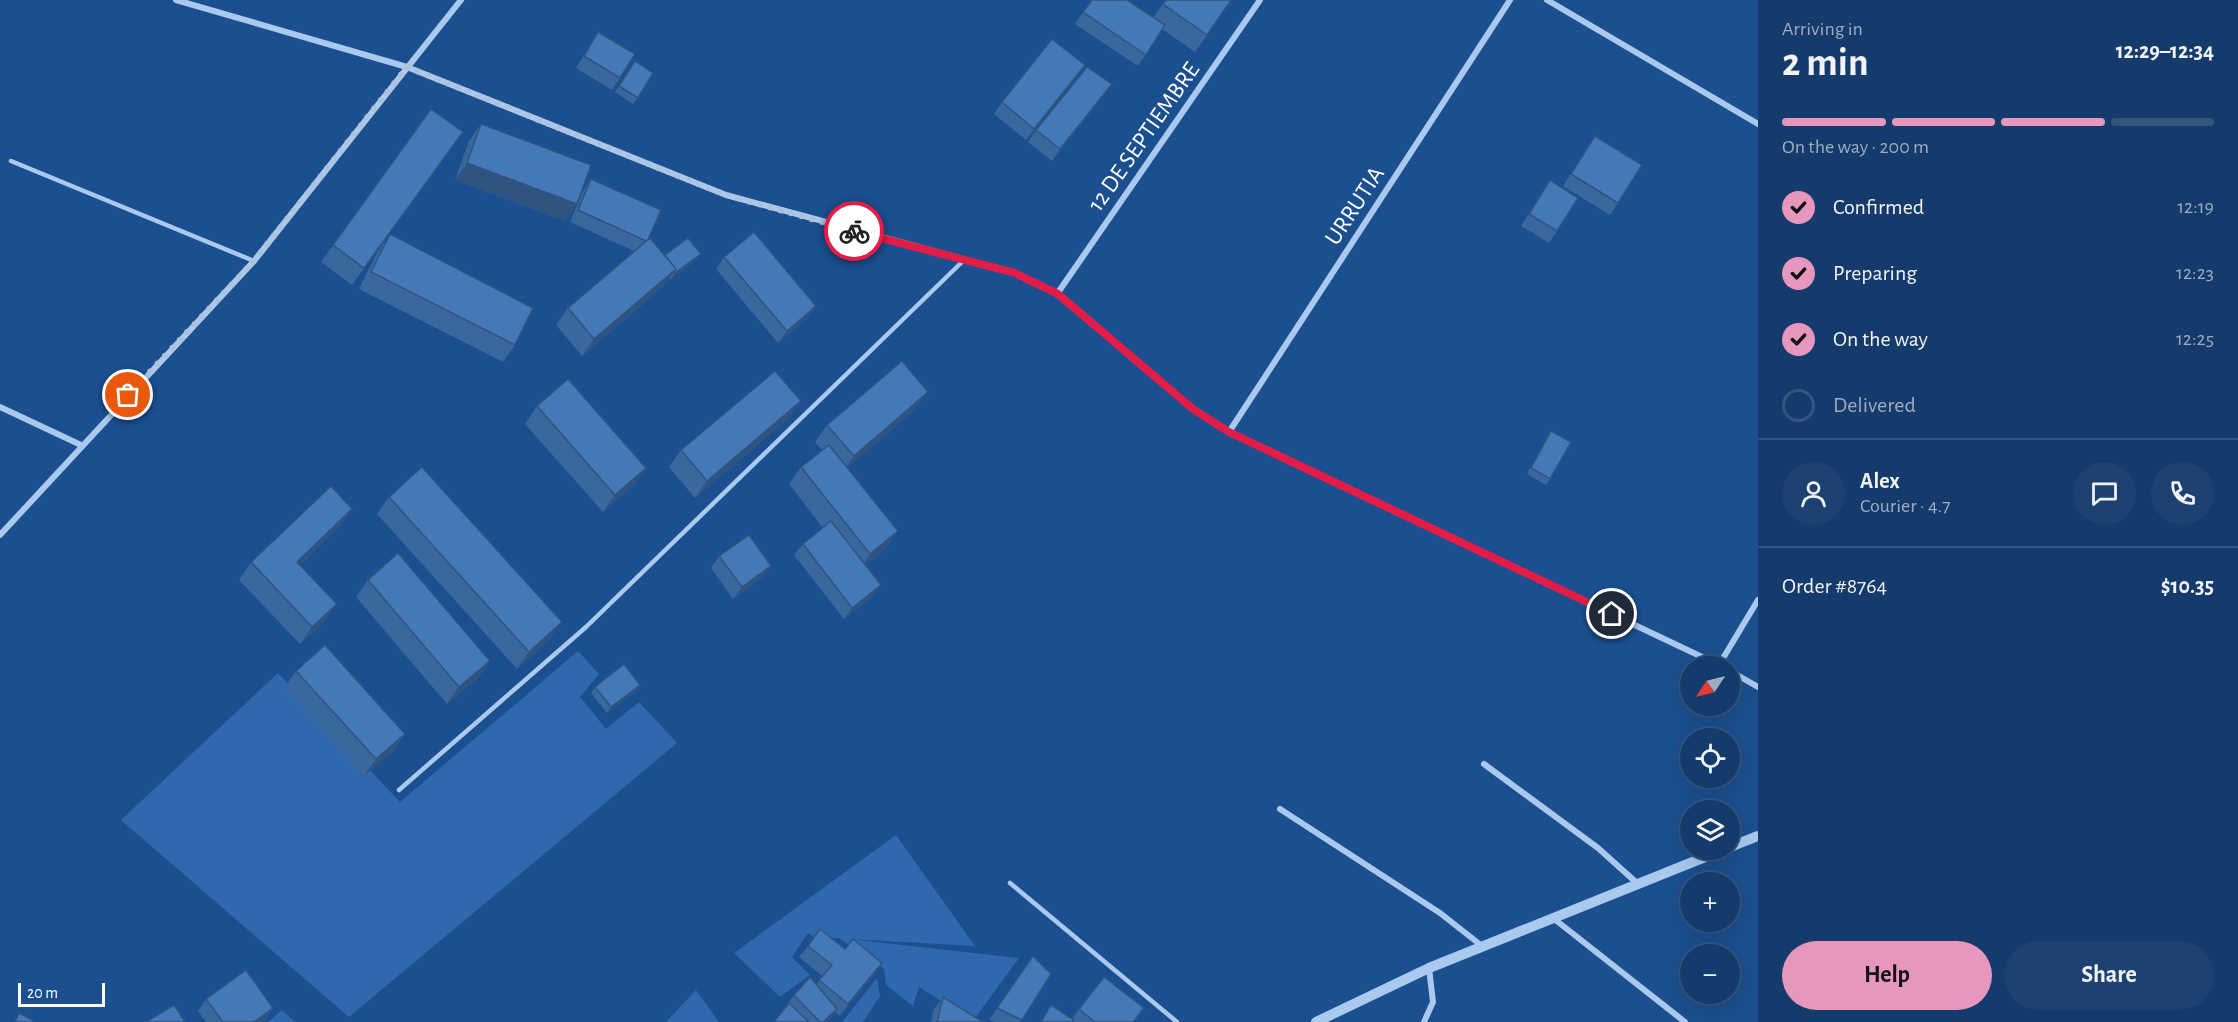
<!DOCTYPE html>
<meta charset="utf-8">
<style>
body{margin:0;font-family:"Alegreya Sans",sans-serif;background:#1d4271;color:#f1f3f6;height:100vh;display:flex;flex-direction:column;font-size:22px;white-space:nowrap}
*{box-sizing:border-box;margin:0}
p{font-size:20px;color:#9dadc1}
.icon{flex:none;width:33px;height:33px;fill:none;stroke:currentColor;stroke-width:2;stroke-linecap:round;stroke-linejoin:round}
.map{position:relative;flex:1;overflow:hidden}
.drawer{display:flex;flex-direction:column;background:#143b6b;width:480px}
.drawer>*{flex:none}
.needle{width:39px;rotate:235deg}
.controls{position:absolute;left:1680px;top:656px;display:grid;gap:12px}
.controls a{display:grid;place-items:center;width:60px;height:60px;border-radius:50%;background:#143b6b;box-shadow:0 6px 24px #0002,0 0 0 2px #33557e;font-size:30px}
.scale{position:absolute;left:18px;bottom:15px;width:87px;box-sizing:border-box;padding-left:6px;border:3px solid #fff;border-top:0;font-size:16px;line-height:21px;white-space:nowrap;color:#fff;-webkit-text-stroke:4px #1b4f8f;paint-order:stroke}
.pin{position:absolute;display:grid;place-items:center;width:51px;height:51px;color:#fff;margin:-26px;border:3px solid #fff;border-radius:50%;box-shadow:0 2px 6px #0007}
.courier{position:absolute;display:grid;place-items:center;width:60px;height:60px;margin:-30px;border:4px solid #e11d48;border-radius:50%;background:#fff;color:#222;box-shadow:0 2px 8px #0007}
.summary em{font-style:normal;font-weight:700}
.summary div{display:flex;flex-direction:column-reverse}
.summary{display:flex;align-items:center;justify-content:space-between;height:102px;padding:0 24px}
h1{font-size:39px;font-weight:700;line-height:45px}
.bar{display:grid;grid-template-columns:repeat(4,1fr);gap:9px 6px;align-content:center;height:72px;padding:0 24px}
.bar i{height:8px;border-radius:4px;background:#33557e}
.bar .selected{background:#e797bd}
.bar p{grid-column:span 4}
.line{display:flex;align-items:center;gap:15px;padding:0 24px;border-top:2px solid #33557e}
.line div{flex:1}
.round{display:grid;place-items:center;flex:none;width:63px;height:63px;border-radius:32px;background:#1d4271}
ol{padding:0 24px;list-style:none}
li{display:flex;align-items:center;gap:18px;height:66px}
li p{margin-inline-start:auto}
li .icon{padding:6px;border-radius:50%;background:#e797bd;color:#111;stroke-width:4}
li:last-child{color:#9dadc1}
li i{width:33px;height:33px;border:3px solid #33557e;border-radius:50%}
.button{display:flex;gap:12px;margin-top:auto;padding:12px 24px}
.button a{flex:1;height:69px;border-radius:36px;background:#e797bd;color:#111;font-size:24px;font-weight:700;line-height:69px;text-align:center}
.button a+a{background:#1d4271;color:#f1f3f6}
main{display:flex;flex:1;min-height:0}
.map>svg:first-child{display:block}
.green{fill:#2e69ad}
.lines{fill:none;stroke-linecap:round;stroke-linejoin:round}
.service{stroke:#a9c9ee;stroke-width:4.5}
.minor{stroke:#a9c9ee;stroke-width:6}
.tertiary{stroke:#a9c9ee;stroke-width:10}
.wall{fill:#3a679d}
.shaded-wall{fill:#305480}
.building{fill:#4478b7;stroke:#305480;stroke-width:1.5}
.done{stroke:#afc1d8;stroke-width:6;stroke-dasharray:0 10.8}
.route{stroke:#e11d48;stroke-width:8}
.labels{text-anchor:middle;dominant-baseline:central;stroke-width:4.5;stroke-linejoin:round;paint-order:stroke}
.street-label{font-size:24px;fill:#fff;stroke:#1b4f8f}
</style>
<main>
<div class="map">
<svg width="1758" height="1022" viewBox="0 0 1758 1022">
<rect width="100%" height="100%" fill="#1b4f8f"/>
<g class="green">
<path d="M578,651L599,674L580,697L606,729L639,702L677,743L349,1017L121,820L278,673L400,802Z"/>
<path d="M896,835L975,946L849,939L1019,958L973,1021L919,987L913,1006L886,985L884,969L839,938H830L837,953L808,933L792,957L810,975L780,997L734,953Z"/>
<path d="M877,978L880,996L863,1022H842Z"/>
<path d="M696,990L719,1022H666Z"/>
<path d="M282,1010L295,1022H268Z"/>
</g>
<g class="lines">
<g class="service">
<path d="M11,161L254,261"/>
<path d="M399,790L586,627L963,261"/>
<path d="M1010,883L1177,1022"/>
</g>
<g class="minor">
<path d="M176,0L407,67L726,195L1015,273L1057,294L1193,409L1229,432L1721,666"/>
<path d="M1547,0L1758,124"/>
<path d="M1057,294L1260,0"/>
<path d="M0,407L81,445"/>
<path d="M1229,432L1510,0"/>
<path d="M0,535L254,261L461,0"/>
<path d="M1719,665L1758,600"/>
<path d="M1730,671L1758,687"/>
<path d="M1484,764L1598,848L1638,884"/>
<path d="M1280,809L1440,913L1482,946"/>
<path d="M1553,918L1685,1022"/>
<path d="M1424,1022L1433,1002L1429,968"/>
</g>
<g class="tertiary">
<path d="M1730,847L1758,836"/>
<path d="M1316,1022L1429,968L1725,849"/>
</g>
</g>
<g class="wall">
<path d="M1091,0L1153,18L1166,0H1232L1195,52L1162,29L1138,66L1075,24Z"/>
<path d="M598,32L620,78L612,90L576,68Z"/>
<path d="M630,67L638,98L633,104L615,92Z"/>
<path d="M1077,77L1026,140L994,114L1002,102Z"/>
<path d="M1103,96L1052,161L1028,142L1036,130Z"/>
<path d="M431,109L463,132L352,285L321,262Z"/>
<path d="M481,124L565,221L455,180L469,141Z"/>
<path d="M1595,136L1618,203L1610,215L1563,186Z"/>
<path d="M591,179L648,240L665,255L696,260L671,279L670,278L664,286L582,356L556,325L568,308L634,251L570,222L583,191Z"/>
<path d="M1550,180L1557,231L1549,243L1521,226Z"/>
<path d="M390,234L515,345L503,362L359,289L378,251Z"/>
<path d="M724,257L816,306L808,318L778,343L716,269Z"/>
<path d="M801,401L789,418L695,498L669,467L681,450Z"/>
<path d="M537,406L634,485L603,512L525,424Z"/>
<path d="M916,409L847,468L886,549L865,565L872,597L844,619L794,555L803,544L823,528L789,484L801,467L822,450L815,442L827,425Z"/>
<path d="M1551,431L1550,479L1546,485L1527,474Z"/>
<path d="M389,497L550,639L517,669L377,514Z"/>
<path d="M352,509L340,526L300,565L325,621L300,644L239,580L251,562Z"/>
<path d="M719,556L763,577L733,599L711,568Z"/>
<path d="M368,580L490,661L478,678L447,704L356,597Z"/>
<path d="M296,671L405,734L393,751L364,776L284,688Z"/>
<path d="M640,685L636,691L607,713L591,693L595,687Z"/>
<path d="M808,946L845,949L882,963L874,975L840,1016L835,1012L828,1022H774L794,995L816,985L822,976L799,957Z"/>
<path d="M1033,956L1051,974L1020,1022H994L989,1020Z"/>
<path d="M943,997L983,1022H931L934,1009Z"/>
<path d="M206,999L273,1008L265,1020L262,1022H206L198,1011Z"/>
<path d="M1051,1005L1072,1019L1079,1009L1144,1008L1134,1022H1040Z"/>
</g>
<g class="shaded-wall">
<path d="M1085,65L1077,77L1026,140L1034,129Z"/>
<path d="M1112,84L1103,96L1052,161L1060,149Z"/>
<path d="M467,163L577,204L565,221L455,180Z"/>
<path d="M701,254L696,260L671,279L675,273Z"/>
<path d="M676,269L664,286L582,356L594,339Z"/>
<path d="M816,306L808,318L778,343L787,331Z"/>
<path d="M928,392L916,409L842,473L854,456Z"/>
<path d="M801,401L789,418L695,498L707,481Z"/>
<path d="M646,468L634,485L603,512L615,495Z"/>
<path d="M352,509L340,526L285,579L297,562Z"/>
<path d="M898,531L886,549L858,571L870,554Z"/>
<path d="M771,566L763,577L733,599L742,587Z"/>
<path d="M881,585L872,597L844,619L852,608Z"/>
<path d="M337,604L325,621L300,644L312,627Z"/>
<path d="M562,622L550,639L517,669L529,652Z"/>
<path d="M490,661L478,678L447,704L459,687Z"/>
<path d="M640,685L636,691L607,713L611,707Z"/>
<path d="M405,734L393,751L364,776L376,759Z"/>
<path d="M882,963L874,975L840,1016L848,1004Z"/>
<path d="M273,1008L265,1020L262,1022H254Z"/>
<path d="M837,1009L828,1022H823Z"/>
</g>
<g class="building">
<path d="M1092,0H1127L1165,25L1146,55L1083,12Z"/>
<path d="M1166,0H1231L1207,35L1163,4Z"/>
<path d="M598,32L635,54L620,78L584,56Z"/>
<path d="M1052,39L1085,65L1034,129L1002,102Z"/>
<path d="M635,61L653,73L638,98L619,86Z"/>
<path d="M1087,67L1112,84L1060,149L1036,130Z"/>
<path d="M431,109L463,132L364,268L333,245Z"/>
<path d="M481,124L591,165L577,204L467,163Z"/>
<path d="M1595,136L1642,165L1618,203L1571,174Z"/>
<path d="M591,179L661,210L648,240L646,241L578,210Z"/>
<path d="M1550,180L1578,198L1557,231L1529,214Z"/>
<path d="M754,232L816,306L787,331L724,257Z"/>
<path d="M390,234L533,308L515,345L371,272Z"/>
<path d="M650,238L676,269L594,339L568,308Z"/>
<path d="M688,238L701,254L675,273L674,272L676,269L665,255Z"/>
<path d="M902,361L928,392L854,456L827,425Z"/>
<path d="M775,371L801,401L707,481L681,450Z"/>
<path d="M568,379L646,468L615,495L537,406Z"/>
<path d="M1551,431L1571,442L1550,479L1531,468Z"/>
<path d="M829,445L898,531L870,554L801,467Z"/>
<path d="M422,467L562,622L529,652L389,497Z"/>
<path d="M331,486L352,509L297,562L337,604L312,627L251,562Z"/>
<path d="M831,521L881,585L852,608L803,544Z"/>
<path d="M749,535L771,566L742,587L719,556Z"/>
<path d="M398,553L490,661L459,687L368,580Z"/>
<path d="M325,645L405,734L376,759L296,671Z"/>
<path d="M624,664L640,685L611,707L595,687Z"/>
<path d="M820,929L845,949L853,939L882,963L848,1004L819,980L832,965L808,946Z"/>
<path d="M1033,956L1051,974L1022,1020L997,1008Z"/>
<path d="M246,970L273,1008L254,1022H223L206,999Z"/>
<path d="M810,977L837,1009L823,1022H820L794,995Z"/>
<path d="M1104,977L1144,1008L1133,1022H1095L1079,1009Z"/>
<path d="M943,997L983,1022H937Z"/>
<path d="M789,1003L809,1022H774Z"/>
<path d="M174,1005L185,1022H146Z"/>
<path d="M1051,1005L1074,1020L1072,1022H1041Z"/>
<path d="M19,1013L36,1022H15Z"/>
</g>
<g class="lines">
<path class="done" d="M128,395L254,261L407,67L726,195L854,231"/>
<path class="route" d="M854,231L1015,273L1058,294L1193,409L1229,432L1612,614"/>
</g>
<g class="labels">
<g class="street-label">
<text transform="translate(1144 137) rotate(-55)">12 DE SEPTIEMBRE</text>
<text transform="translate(1355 206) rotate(-57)">URRUTIA</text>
</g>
</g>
</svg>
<div class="controls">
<a><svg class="needle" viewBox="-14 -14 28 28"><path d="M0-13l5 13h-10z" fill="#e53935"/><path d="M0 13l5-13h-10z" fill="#9dadc1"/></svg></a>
<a><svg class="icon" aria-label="locate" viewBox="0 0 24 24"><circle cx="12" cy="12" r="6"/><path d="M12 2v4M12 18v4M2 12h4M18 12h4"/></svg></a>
<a><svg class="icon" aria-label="layers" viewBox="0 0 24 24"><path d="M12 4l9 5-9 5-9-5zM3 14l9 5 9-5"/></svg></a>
<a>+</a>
<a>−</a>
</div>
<div class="scale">20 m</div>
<div class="pin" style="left:128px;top:395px;background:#ea580c"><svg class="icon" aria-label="bag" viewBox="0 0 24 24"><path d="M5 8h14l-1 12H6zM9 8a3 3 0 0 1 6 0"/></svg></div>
<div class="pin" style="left:1612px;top:614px;background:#1f2937"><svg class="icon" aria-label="home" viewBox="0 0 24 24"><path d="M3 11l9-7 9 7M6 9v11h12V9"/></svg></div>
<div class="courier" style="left:854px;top:231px"><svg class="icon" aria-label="bike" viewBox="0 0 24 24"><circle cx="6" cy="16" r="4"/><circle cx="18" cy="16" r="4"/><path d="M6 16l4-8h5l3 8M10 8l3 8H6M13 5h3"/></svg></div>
</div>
<section class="drawer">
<div class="summary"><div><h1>2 min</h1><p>Arriving in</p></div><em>12:29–12:34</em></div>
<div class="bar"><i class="selected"></i><i class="selected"></i><i class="selected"></i><i></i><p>On the way · 200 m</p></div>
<ol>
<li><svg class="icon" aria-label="check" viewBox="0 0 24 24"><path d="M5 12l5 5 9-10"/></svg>Confirmed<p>12:19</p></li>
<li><svg class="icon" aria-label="check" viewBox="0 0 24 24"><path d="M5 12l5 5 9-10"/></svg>Preparing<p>12:23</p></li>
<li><svg class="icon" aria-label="check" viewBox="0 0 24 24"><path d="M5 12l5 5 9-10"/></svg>On the way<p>12:25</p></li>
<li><i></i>Delivered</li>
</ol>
<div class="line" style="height:108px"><a class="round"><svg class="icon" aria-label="person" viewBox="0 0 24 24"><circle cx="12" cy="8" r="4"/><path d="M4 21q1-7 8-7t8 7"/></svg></a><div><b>Alex</b><p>Courier · 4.7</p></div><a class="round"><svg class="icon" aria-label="chat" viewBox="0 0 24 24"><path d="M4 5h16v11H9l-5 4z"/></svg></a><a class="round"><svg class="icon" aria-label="phone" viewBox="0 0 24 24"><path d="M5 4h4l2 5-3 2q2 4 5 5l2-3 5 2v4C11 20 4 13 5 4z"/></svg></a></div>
<div class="line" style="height:78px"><div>Order #8764</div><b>$10.35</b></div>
<div class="button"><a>Help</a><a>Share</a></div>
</section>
</main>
